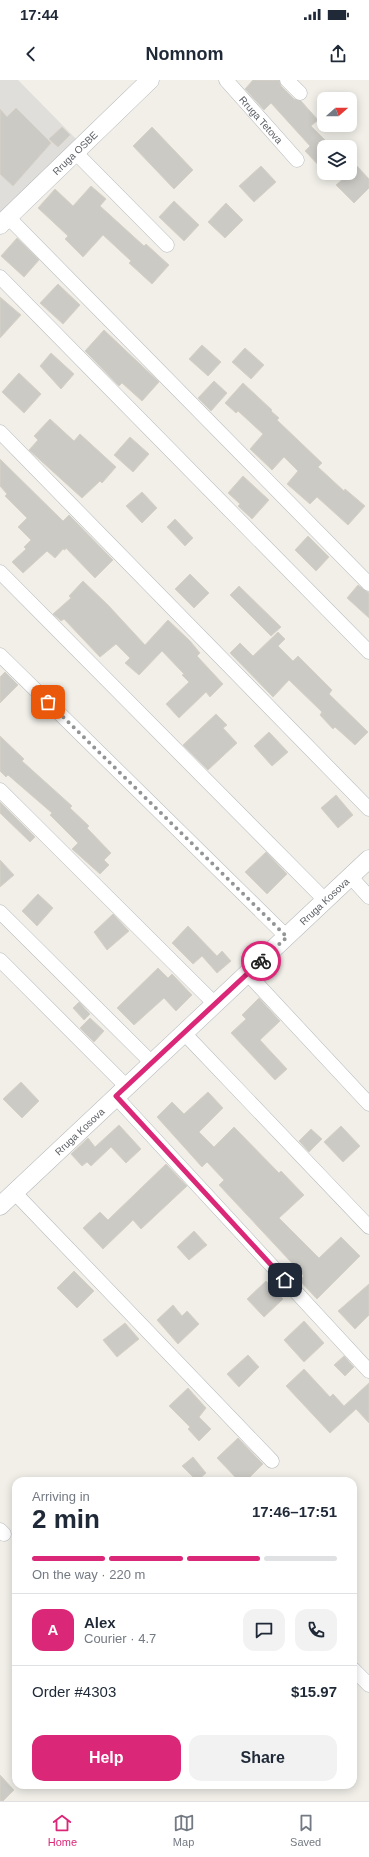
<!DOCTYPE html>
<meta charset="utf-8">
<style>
body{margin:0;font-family:Helvetica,sans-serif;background:#f2f2f3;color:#1f2937;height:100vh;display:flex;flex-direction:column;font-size:15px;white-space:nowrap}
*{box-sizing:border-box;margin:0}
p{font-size:13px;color:#747a83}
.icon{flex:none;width:22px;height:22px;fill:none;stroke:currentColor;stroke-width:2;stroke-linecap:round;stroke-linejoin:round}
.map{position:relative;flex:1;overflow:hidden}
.side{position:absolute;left:12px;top:1397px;width:345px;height:312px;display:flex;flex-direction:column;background:#fff;border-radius:12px;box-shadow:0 2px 10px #0003}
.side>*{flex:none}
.needle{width:26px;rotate:69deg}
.tools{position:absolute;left:317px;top:12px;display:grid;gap:8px}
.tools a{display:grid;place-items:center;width:40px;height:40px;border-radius:8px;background:#fff;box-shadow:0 2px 10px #0003;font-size:20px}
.pin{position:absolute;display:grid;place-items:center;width:34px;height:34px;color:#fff;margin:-17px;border-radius:8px;box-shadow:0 2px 6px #0006}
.courier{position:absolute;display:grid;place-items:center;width:40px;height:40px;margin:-20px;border:3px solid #db2777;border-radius:50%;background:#fff;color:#222;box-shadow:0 1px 5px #0007}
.overview em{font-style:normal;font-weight:600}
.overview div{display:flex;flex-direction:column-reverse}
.overview{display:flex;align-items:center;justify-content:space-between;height:68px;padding:0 20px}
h1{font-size:26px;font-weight:600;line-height:30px}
.bar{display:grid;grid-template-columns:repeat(4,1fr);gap:6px 4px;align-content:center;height:48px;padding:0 20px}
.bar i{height:5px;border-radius:3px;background:#e0e1e3}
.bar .on{background:#db2777}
.bar p{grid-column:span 4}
.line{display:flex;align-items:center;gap:10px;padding:0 20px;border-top:1px solid #e0e1e3}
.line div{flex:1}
.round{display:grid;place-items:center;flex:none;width:42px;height:42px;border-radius:12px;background:#f2f2f3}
.primary-button{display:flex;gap:8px;margin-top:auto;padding:8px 20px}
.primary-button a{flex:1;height:46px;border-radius:12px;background:#db2777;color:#fff;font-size:16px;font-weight:600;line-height:46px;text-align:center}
.primary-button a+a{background:#f2f2f3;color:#1f2937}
.status{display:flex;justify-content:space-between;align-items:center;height:28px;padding:0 20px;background:#fff;direction:ltr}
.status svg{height:11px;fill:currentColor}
header{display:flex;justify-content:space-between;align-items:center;height:52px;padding:0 20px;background:#fff;font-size:18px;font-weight:600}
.menu{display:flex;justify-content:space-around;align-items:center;height:56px;border-top:1px solid #e0e1e3;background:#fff;font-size:11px;color:#747a83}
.menu a{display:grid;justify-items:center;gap:2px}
.menu .on{color:#db2777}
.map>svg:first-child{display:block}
.industrial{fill:#e0deda}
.building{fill:#cccac5;stroke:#d6d1c6}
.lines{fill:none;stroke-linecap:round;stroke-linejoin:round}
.minor-casing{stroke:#b5b8bc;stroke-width:15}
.tertiary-casing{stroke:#b5b8bc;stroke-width:19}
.minor{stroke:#fff;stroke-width:14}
.tertiary{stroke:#fff;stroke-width:18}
.done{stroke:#929495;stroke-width:4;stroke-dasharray:0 7.2}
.route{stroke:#db2777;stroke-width:5}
.labels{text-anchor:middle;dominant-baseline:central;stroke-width:3.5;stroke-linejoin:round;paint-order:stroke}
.street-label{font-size:10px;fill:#5f6368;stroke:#fff}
</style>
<div class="status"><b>17:44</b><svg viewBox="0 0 49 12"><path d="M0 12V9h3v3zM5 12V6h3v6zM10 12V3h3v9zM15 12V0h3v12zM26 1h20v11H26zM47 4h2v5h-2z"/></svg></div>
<header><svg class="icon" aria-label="back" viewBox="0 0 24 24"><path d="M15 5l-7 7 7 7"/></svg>Nomnom<svg class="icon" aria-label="share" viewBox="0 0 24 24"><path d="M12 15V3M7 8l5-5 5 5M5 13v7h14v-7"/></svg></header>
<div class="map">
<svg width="369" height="1721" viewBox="0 0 369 1721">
<rect width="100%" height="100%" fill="#f1efe8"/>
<path class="industrial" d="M0,0H18L78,61L0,136Z"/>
<g class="building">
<path d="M253,0H279L281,6L294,19L301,21L318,40L311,46L332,67H324V91L305,71L310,66L271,23L264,30L245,9Z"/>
<path d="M16,28L51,63L13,106L0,94V29L7,37Z"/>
<path d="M62,47L70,55L58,67L49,59Z"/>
<path d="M152,47L193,90L174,109L133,66Z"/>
<path d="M356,85L369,99V108L354,123L336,105L350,93Z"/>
<path d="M261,86L276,102L254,122L239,106Z"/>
<path d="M91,106L106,119L100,126L144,166L146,164L169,185L152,204L129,183L131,181L103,155L83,177L65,159L68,156L38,128L55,109L73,126Z"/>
<path d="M174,121L199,145L184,161L159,137Z"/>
<path d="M226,123L243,140L225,158L208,142Z"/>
<path d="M17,158L39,180L24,197L1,176Z"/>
<path d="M58,204L80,225L63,244L40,223Z"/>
<path d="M0,217L21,235L0,258Z"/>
<path d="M104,250L159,302L142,321L122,303L119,306L85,271Z"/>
<path d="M202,265L221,282L208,296L189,279Z"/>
<path d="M245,268L264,285L251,299L232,282Z"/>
<path d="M51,273L74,294L61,309L40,286Z"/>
<path d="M19,293L41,314L24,333L2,312Z"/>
<path d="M214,301L227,313L211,331L198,318Z"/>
<path d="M243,303L272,330L271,331L279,338L277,340L322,383L318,387L344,411L345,409L365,426L348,445L317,417L310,424L287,404L298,391L284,377L272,390L250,369L263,354L238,331L236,333L225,323Z"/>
<path d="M50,339L74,361L80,354L116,387L102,403L100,401L82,418L29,370L38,360L34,356Z"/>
<path d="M130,357L149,374L133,392L114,375Z"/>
<path d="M0,379L63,441L69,435L113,480L95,498L66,468L65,470L63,469L55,478L47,471L23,493L12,482L26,469L24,467L31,460L18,447L27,438L5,416L7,414L0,406Z"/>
<path d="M243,396L269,420L252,439L238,426L240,424L228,413Z"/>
<path d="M142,412L157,428L142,443L126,426Z"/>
<path d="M175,439L193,458L185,466L167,447Z"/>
<path d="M308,456L329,477L316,491L295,470Z"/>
<path d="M190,494L209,513L194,528L175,509Z"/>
<path d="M83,501L108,525L145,565L168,540L190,561L200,573L197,576L223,604L210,617L206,612L179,638L166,624L189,602L182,595L184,594L162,571L139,595L125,583L130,578L116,564L100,577L64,539L61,541L53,534L71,518L69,516Z"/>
<path d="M358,505L369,513V538L347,518Z"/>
<path d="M239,506L281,547L271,556L230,515Z"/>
<path d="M278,552L285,559L278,566L293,581L298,576L332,610L329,614L368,652L355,665L335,647L333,649L320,635L322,632L289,600L273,617L230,573L240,563L253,576Z"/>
<path d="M5,592L18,605L0,623V597Z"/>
<path d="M216,634L227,645L223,648L237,663L208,690L183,665Z"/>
<path d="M269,652L288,672L272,686L254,666Z"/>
<path d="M0,656L24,679L22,681L72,726L70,728L89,746L87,748L111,773L104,780L109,785L100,794L72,769L78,763L50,735L52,733L8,695L6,697L0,691Z"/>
<path d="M336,715L353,735L338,748L321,728Z"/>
<path d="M0,722L35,757L30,762L0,733Z"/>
<path d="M266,772L287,794L267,814L245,792Z"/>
<path d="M0,780L14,795L0,807Z"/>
<path d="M38,814L53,828L37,846L22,831Z"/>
<path d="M113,834L129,851L107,870L94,852Z"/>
<path d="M188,846L217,876L222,871L231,881L217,893L202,876L193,884L172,863Z"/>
<path d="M158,888L168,898L172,894L192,915L176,931L164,918L134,945L117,928Z"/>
<path d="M259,918L280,941L260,960L287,989L275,1000L231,953L246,939L242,935Z"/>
<path d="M79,922L90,934L84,940L73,928Z"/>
<path d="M90,938L104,951L94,962L80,948Z"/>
<path d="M21,1002L39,1021L22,1038L3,1019Z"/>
<path d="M208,1012L223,1028L199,1052L214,1067L234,1047L279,1093L281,1091L304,1115L279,1138L319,1178L341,1157L360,1176L317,1219L299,1200L304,1196L219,1105L224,1100L207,1082L202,1087L157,1037L172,1022L184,1034Z"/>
<path d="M119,1045L141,1069L126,1083L111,1067L91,1086L87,1082L82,1086L71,1074L88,1058L95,1067Z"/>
<path d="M341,1046L360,1066L343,1082L324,1062Z"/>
<path d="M311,1049L322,1059L309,1072L299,1061Z"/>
<path d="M166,1084L187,1106L141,1149L133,1140L103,1169L83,1148L100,1132L108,1140Z"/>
<path d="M194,1151L207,1165L189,1180L177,1167Z"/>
<path d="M74,1191L94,1211L77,1228L57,1208Z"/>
<path d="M266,1201L283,1219L264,1237L247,1219Z"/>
<path d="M369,1204V1235L355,1249L338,1231Z"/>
<path d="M173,1225L182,1236L187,1231L199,1244L178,1264L157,1240Z"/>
<path d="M304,1241L324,1263L304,1282L284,1260Z"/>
<path d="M125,1243L139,1259L117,1277L103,1260Z"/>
<path d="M248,1275L259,1287L239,1307L227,1294Z"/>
<path d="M344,1276L354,1287L345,1296L334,1285Z"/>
<path d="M304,1289L330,1317L333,1314L344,1326L369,1303V1343L356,1329L330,1353L286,1306Z"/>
<path d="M188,1308L206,1328L199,1337L211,1349L199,1361L188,1349L190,1347L169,1326Z"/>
<path d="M238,1358L263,1384L246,1401H239L217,1378Z"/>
<path d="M193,1377L206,1393L197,1401L182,1386Z"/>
<path d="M0,1695L14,1710L3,1721H0Z"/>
</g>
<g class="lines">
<defs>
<g id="minor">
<path id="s1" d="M226,0L297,80"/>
<path d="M287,0L300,13"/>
<path d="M75,72L167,165"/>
<path d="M8,137L369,504"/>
<path d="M0,197L369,572"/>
<path d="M0,352L369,729"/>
<path d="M0,492L325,820"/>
<path d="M0,575L287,857"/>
<path d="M0,710L215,924"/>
<path d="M350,796L369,817"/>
<path d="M0,832L152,983"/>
<path d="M0,880L127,1007"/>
<path d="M247,893L369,1024"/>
<path d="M184,953L369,1147"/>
<path d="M116,1017L369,1291"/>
<path d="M14,1112L272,1381"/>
<path d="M0,1450L4,1454"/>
<path d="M353,1589L369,1605"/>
</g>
<g id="tertiary">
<path id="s2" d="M0,145L150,0"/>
<path id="s3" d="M0,1126L369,779"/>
</g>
</defs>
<use href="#minor" class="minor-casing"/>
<use href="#tertiary" class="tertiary-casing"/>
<use href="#minor" class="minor"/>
<use href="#tertiary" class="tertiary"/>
</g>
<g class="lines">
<path class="done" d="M48,622L287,857L261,881"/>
<path class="route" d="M261,881L116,1016L285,1200"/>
</g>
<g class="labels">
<g class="street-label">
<text stroke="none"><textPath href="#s1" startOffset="53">Rruga Tetova</textPath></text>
<text stroke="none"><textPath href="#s2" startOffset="104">Rruga OSBE</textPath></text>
<text stroke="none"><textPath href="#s3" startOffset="445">Rruga Kosova</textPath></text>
<text stroke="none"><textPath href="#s3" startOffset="109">Rruga Kosova</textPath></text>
</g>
</g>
</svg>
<div class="tools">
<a><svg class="needle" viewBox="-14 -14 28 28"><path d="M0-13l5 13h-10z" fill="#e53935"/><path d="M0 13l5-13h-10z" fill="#747a83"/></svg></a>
<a><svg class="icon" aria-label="layers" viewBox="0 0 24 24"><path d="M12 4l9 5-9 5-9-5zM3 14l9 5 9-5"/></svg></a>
</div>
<div class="pin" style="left:48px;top:622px;background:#ea580c"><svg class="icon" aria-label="bag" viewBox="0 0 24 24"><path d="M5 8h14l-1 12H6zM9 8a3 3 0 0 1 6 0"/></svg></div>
<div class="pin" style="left:285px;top:1200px;background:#1f2937"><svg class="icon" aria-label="home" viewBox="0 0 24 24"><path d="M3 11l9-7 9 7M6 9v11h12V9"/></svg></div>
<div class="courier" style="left:261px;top:881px"><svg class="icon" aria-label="bike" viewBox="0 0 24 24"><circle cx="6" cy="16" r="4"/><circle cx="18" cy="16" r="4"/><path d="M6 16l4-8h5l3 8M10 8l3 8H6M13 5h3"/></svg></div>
<section class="side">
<div class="overview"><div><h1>2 min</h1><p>Arriving in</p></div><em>17:46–17:51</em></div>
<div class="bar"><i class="on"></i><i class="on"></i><i class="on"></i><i></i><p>On the way · 220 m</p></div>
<div class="line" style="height:72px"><b class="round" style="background:#db2777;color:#fff">A</b><div><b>Alex</b><p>Courier · 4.7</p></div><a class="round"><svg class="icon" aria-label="chat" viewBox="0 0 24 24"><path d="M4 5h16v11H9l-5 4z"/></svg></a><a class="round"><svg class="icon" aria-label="phone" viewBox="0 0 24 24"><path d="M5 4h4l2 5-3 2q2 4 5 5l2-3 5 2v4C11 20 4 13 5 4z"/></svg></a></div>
<div class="line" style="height:52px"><div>Order #4303</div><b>$15.97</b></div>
<div class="primary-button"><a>Help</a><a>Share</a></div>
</section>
</div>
<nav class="menu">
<a class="on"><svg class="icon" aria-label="home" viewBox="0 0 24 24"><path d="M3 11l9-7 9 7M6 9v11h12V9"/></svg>Home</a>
<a><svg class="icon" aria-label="map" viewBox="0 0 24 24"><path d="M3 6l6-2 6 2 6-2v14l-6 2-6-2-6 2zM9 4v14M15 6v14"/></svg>Map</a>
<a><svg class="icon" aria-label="saved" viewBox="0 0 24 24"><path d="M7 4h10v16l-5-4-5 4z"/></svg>Saved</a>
</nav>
